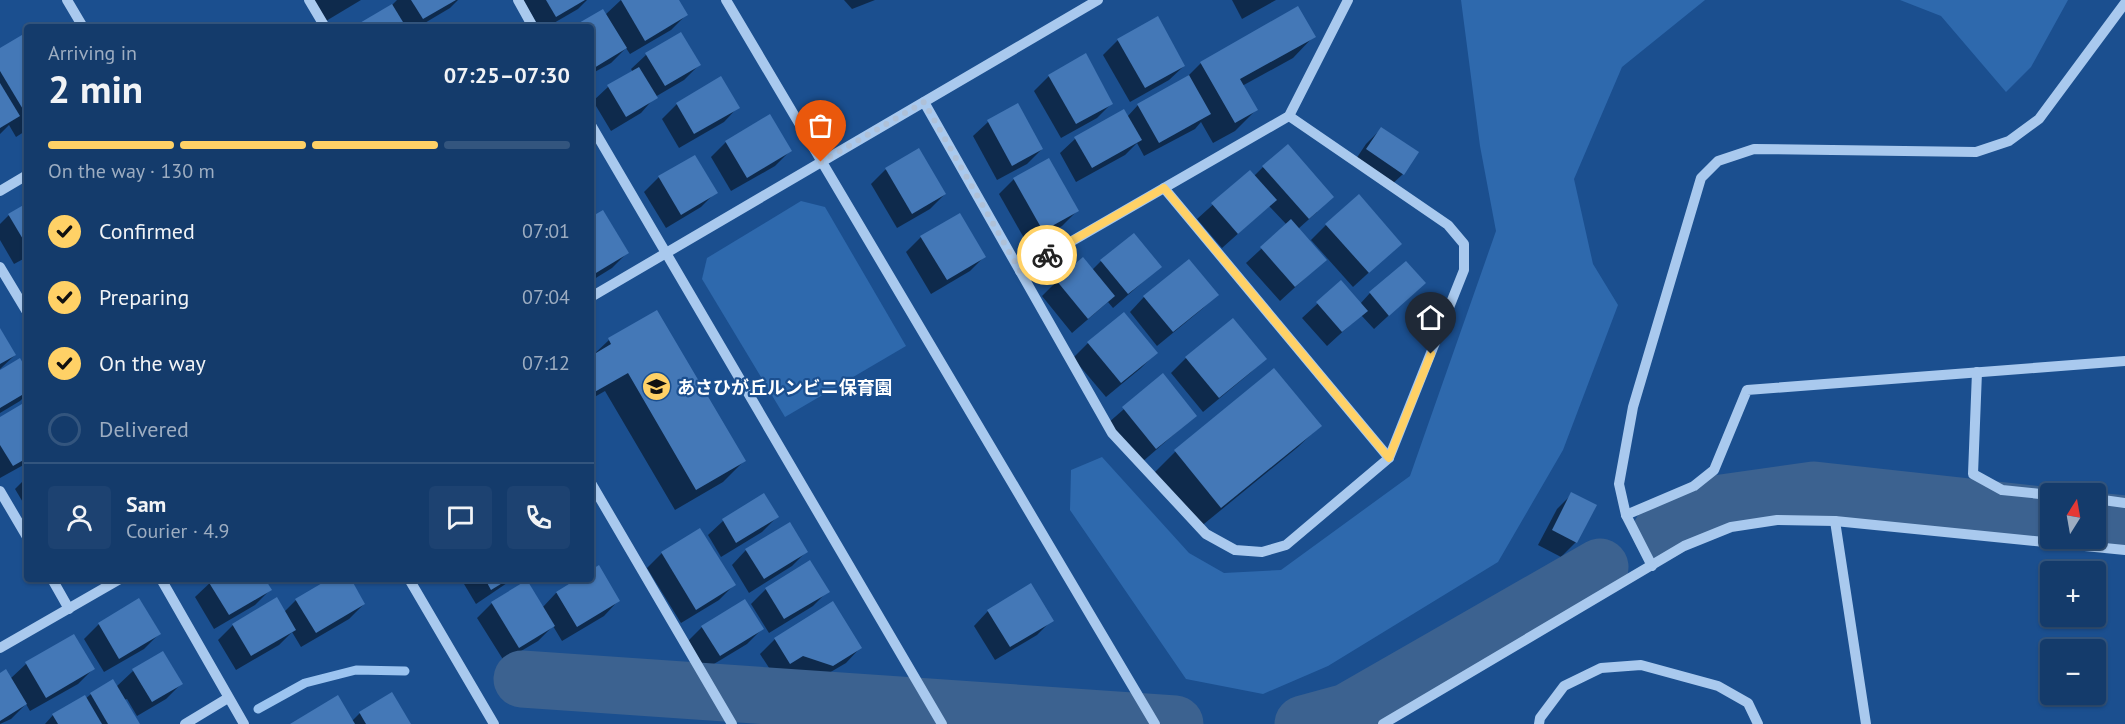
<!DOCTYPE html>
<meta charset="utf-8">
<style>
body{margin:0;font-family:"PT Sans","Noto Sans JP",sans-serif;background:#1d4271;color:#f1f3f6;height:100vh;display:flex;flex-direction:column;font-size:22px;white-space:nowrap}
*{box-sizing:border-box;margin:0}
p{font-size:20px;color:#9dadc1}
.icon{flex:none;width:33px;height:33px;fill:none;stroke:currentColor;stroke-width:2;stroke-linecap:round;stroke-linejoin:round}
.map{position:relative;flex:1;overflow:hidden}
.details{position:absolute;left:24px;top:24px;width:570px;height:558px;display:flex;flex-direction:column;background:#143b6b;border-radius:6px;box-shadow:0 2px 4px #0004,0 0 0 2px #33557e}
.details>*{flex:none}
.needle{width:39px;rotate:11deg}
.buttons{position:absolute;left:2040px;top:483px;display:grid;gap:12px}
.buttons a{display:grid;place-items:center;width:66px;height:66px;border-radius:6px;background:#143b6b;box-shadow:0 2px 4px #0004,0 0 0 2px #33557e;font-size:30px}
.pin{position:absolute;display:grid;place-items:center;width:51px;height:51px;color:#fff;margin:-62px -26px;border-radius:50% 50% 50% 0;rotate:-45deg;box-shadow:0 0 6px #0007}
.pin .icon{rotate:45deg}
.courier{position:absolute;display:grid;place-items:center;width:60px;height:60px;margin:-30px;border:4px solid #ffd166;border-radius:50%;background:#fff;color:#222;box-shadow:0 2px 8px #0007}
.summary em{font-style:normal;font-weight:600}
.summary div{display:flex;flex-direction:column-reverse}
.summary{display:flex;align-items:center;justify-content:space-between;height:102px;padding:0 24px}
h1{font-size:39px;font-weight:600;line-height:45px}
.bar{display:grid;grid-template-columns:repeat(4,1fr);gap:9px 6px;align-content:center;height:72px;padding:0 24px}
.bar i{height:8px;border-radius:4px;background:#33557e}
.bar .active{background:#ffd166}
.bar p{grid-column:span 4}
.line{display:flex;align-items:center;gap:15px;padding:0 24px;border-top:2px solid #33557e}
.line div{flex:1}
.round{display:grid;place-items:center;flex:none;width:63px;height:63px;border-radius:6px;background:#1d4271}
ol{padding:0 24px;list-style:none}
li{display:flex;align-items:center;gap:18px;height:66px}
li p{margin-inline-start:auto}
li .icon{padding:6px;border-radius:50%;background:#ffd166;color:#111;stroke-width:4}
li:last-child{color:#9dadc1}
li i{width:33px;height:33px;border:3px solid #33557e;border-radius:50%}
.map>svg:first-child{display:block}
.green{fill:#2e69ad}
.shadow{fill:#0007}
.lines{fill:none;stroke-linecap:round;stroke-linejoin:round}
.stream{stroke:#9cc4f0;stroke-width:9}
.river{stroke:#3c6290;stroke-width:57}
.building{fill:#4478b7}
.minor{stroke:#a9c9ee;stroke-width:10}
.done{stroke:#afc1d8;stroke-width:6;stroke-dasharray:0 10.8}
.route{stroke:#ffd166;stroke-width:8}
.labels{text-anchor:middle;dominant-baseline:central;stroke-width:4.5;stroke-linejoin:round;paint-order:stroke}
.poi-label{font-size:18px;font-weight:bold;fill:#fff;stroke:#1b4f8f;text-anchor:start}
</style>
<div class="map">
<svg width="2125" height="724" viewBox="0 0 2125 724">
<rect width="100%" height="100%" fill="#1b4f8f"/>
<g class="green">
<path d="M1461,0H1705L1622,67L1574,179L1593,264L1618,305L1563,450L1498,562L1328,666L1263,694L1186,679L1070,510L1071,470L1102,457L1189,553L1224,573L1281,570L1410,476L1496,231L1480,146Z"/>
<path d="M1900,0H2068L2031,67L2006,92L1941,16Z"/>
<path d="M801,201L825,207L906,346L785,417L702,279L707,258Z"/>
</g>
<g class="shadow">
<path d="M314,0H361L326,21Z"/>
<path d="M397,0H458L450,8L418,27H356L391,6Z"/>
<path d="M523,0H587L578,9L547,27H539Z"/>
<path d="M621,0H677L686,15L671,30L630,54L626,48L611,63L591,74V27H575L605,15Z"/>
<path d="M844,0H875L852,9Z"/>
<path d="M1232,0H1276L1242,19Z"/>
<path d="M27,34V130L16,137L9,125L0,134V49Z"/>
<path d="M680,34L699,65L684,80L655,97L641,113L611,131L593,101L608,87L633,72L631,69L646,55Z"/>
<path d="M1314,36L1293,58L1242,86L1256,110L1235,131L1213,143L1201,122L1195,129L1144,156L1137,143L1125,155L1076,182L1060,153L1075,139L1124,111L1127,117L1138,105L1184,80L1201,63Z"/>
<path d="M1118,40L1184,66L1169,80L1130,102L1103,55Z"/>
<path d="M1049,76L1112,103L1097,118L1061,138L1034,91Z"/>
<path d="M677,104L738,107L724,122L679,148L662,119Z"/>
<path d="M1017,105L1042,149L1027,164L997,180L973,136L988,122Z"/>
<path d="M1381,129L1403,174L1388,188L1352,165L1366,144Z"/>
<path d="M726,142L790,151L775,166L731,191L711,157Z"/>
<path d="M918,150L945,194L930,209L897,228L871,184L885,170Z"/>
<path d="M1263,167L1317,212L1298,229L1325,260L1280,301L1246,263L1287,225L1269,206L1222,248L1197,219L1249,172L1253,177Z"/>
<path d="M659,177L716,192L701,207L666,228L644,192Z"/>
<path d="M1014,179L1077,211L1062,226L1028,245L999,194Z"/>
<path d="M27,205V257L14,264L0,240V224L9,215Z"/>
<path d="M591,219L627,253L612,268L591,281Z"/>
<path d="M1326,225L1400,244L1353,287L1311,240Z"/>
<path d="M921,237L985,256L970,271L931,294L906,252Z"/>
<path d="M1101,261L1160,267L1113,308L1108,302L1072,333L1042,296L1057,281L1092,270Z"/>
<path d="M1341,282L1360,304L1370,293L1424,283L1374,329L1361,315L1327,346L1302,318Z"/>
<path d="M1217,295L1202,309L1157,346L1130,312L1144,297Z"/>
<path d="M0,331L15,355L0,369Z"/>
<path d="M609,340L744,461L723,482L675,510L605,391L591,399V357Z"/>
<path d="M1088,343L1156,353L1141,368L1106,397L1073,358Z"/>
<path d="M1186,358L1265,359L1250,373L1203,412L1171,373Z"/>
<path d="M1274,370L1320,426L1298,447L1199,528L1154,473L1175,452Z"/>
<path d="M0,371L27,373V394L20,401L0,413Z"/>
<path d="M1162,376L1195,416L1141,463L1108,423Z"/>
<path d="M27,403V463L0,478V419Z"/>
<path d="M27,477V509L15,489Z"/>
<path d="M1572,494L1576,542L1561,557L1538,545L1557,509Z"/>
<path d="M764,495L777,517L762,532L721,557L708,535L723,521Z"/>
<path d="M746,550L806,552L792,566L749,593L732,565Z"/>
<path d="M662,553L734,585L719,600L681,623L647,568Z"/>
<path d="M810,562L828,591L813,606L769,633L751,604L766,589Z"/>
<path d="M591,572L618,601L604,616L562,641L553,626L538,641L504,661L477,618L492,603L542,608L556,593L580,579H591Z"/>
<path d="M214,579H264L270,590L255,605L214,629L195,597Z"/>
<path d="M332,579H349L364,604L349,619L301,647L292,632L279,645L236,670L218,640L233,625L276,599L284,612L296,600Z"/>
<path d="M461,579H513L476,604Z"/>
<path d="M139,601L159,634L144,649L104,672L84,639L99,624Z"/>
<path d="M744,601L762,629L747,644L704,670L687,642L702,627Z"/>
<path d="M988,611L1052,620L1037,635L995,660L974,626Z"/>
<path d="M73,636L93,669L78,684L30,711L26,704L11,719L0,724V675L10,679L26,664Z"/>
<path d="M775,639L860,648L846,663L817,680L787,671L775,677L760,654Z"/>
<path d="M133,671L181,684L166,699L137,716L127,699L124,700L138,724H45L53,715L85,699L91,694L116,687Z"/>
<path d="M391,694L409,724H293L352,721L360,713Z"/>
</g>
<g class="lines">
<path class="stream" d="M258,709L305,683L356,670L405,671"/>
<g class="river">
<path d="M2096,521L2125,524"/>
<path d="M1661,532L1708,505L1814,490L2050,516"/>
<path d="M522,679L1175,724"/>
<path d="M1303,724L1347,712L1600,567"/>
</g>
</g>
<g class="building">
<path d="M411,0H456L423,19Z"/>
<path d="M546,0H585L556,17Z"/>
<path d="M621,0H679L688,15L645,41Z"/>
<path d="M392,4L406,27H353Z"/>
<path d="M1298,6L1316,37L1240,79L1258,110L1235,123L1200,62Z"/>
<path d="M603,9L627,48L594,68L591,63V27H572Z"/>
<path d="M1158,16L1185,66L1145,88L1117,39Z"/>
<path d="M27,32V116L0,71V48Z"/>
<path d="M681,32L701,65L665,86L645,53Z"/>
<path d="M1086,53L1113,104L1076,124L1048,75Z"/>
<path d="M639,67L658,98L626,117L607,85Z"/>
<path d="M1189,75L1211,114L1159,143L1137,104Z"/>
<path d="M721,76L740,108L694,134L676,103Z"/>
<path d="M0,83L20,116L0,128Z"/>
<path d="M1018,103L1043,149L1012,166L987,120Z"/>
<path d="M1124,109L1142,140L1092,168L1074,137Z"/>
<path d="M770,114L792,151L747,178L725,141Z"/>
<path d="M1381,127L1419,152L1404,175L1366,149Z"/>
<path d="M1288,144L1334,197L1309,219L1262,166Z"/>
<path d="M919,148L946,194L912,214L885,168Z"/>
<path d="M695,155L718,193L681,215L658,176Z"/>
<path d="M1049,158L1079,211L1043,231L1013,178Z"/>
<path d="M1250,170L1277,200L1238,234L1211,203Z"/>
<path d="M1359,194L1402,244L1369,273L1325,224Z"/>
<path d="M27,203V246L8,214Z"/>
<path d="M603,210L629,253L591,276V217Z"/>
<path d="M960,213L986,257L947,280L920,236Z"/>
<path d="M1291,219L1327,260L1295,287L1260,247Z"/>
<path d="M1134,233L1162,267L1128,294L1100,260Z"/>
<path d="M1083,257L1115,296L1088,319L1056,280Z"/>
<path d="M1189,259L1219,295L1173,332L1143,296Z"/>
<path d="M1406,261L1426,283L1389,316L1369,292Z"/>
<path d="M1341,280L1368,311L1342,332L1316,302Z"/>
<path d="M657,310L746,461L696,490L628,373L591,394V356L611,344L608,338Z"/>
<path d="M1124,312L1158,353L1121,383L1087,342Z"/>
<path d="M1233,318L1267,359L1219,398L1185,357Z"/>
<path d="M0,328L16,355L0,364Z"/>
<path d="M20,358L27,370V392L0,408V370Z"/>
<path d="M1274,368L1322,426L1221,508L1174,450Z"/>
<path d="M1163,373L1197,416L1156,449L1122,407Z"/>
<path d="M27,401V458L13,466L0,445V417Z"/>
<path d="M1571,492L1597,505L1577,543L1552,530Z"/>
<path d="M764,493L779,517L736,543L722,519Z"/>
<path d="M790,522L808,552L764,579L745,549Z"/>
<path d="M700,528L736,585L696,610L661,552Z"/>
<path d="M810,560L830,592L784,619L765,588Z"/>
<path d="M599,565L620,601L577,627L556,592L577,579H591V570Z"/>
<path d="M211,579H265L272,590L229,615L208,581Z"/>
<path d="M329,579H351L365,604L316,633L295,599Z"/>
<path d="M485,579H509L491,590Z"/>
<path d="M527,580L555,626L519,648L491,602Z"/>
<path d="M1031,583L1054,621L1010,647L987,610Z"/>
<path d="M277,597L296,630L251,656L232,624Z"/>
<path d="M139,598L161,634L119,659L98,623Z"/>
<path d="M745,599L764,629L720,656L701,626Z"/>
<path d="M833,601L862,648L833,666L803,656L790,664L774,638Z"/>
<path d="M74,634L95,669L46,698L25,662Z"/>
<path d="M163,651L183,684L152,702L132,669Z"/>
<path d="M6,669L27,704L0,721V673Z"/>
<path d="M113,679L140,724H108L90,693Z"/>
<path d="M392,692L411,724H366L359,712Z"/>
<path d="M85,695L102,724H58L52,714Z"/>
<path d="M338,695L355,724H290Z"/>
</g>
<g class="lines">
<g class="minor">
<path d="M67,0L83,27"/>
<path d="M309,0L325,27"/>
<path d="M518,0L533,27"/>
<path d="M726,0L1155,724"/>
<path d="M924,102L1112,433L1206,534L1235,550L1262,552L1286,545L1389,458L1464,270V244L1448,225L1289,116"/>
<path d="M591,125L942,724"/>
<path d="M1164,188L1389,458"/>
<path d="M0,191L27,175"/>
<path d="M0,267L27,312"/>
<path d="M1020,271L1289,116L1348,0"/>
<path d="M591,297L1098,0"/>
<path d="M1977,372L1973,474L2002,490L2050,495"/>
<path d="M591,483L732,724"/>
<path d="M0,491L27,537"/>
<path d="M2096,499L2125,503"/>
<path d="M1626,515L1694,486L1714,470L1747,390L2125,361"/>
<path d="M1835,521L1866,724"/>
<path d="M1652,566L1626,515L1619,484L1633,407L1701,178L1718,161L1754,149L1976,152L2009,141L2039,119L2125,3"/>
<path d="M52,579L69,609"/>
<path d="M161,579L244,724"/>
<path d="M409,579L494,724"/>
<path d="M0,648L120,579"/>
<path d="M185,724L228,698"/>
<path d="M1383,724L1684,546L1731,527L1777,520L1835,521L2125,550"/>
<path d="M1539,724L1540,718L1564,686L1601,668L1641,665L1718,686L1748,703L1758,724"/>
</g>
</g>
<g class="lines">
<path class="done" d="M821,162L924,102L1020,271L1047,255"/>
<path class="route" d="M1047,255L1164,188L1389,458L1431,354"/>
</g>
<defs>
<symbol id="school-disc" viewBox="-11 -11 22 22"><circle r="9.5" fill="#ffd166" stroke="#1b4f8f"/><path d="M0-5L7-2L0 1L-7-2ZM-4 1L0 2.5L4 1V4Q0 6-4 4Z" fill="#111"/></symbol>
</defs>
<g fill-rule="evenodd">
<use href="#school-disc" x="640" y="370" width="33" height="33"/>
</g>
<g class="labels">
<g class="poi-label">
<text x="677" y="387">あさひが丘ルンビニ保育園</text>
</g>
</g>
</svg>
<div class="buttons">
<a><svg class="needle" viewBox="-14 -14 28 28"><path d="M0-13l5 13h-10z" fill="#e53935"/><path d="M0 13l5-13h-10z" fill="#9dadc1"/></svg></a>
<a>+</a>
<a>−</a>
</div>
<div class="pin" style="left:821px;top:162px;background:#ea580c"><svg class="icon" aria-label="bag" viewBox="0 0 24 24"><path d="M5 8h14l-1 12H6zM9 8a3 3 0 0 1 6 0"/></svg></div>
<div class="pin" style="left:1431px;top:354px;background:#1f2937"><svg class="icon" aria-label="home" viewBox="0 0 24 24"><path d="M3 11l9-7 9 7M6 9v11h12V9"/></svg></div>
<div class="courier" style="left:1047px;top:255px"><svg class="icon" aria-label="bike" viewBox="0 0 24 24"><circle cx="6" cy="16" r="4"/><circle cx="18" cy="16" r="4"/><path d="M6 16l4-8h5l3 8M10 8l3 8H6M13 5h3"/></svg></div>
<section class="details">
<div class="summary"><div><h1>2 min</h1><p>Arriving in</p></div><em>07:25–07:30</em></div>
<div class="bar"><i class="active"></i><i class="active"></i><i class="active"></i><i></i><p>On the way · 130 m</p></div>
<ol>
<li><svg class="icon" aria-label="check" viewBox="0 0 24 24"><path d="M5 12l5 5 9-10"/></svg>Confirmed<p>07:01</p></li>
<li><svg class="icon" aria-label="check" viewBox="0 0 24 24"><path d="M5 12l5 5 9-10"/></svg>Preparing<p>07:04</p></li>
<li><svg class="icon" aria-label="check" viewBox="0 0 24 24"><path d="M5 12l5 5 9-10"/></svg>On the way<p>07:12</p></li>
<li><i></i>Delivered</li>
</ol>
<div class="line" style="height:108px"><a class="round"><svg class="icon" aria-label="person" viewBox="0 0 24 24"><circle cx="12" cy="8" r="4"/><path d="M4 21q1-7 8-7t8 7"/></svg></a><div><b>Sam</b><p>Courier · 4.9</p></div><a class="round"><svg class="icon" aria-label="chat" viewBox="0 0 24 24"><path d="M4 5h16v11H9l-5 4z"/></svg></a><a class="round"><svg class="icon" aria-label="phone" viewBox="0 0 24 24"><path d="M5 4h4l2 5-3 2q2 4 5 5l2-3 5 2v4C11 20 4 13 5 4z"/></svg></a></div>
</section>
</div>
